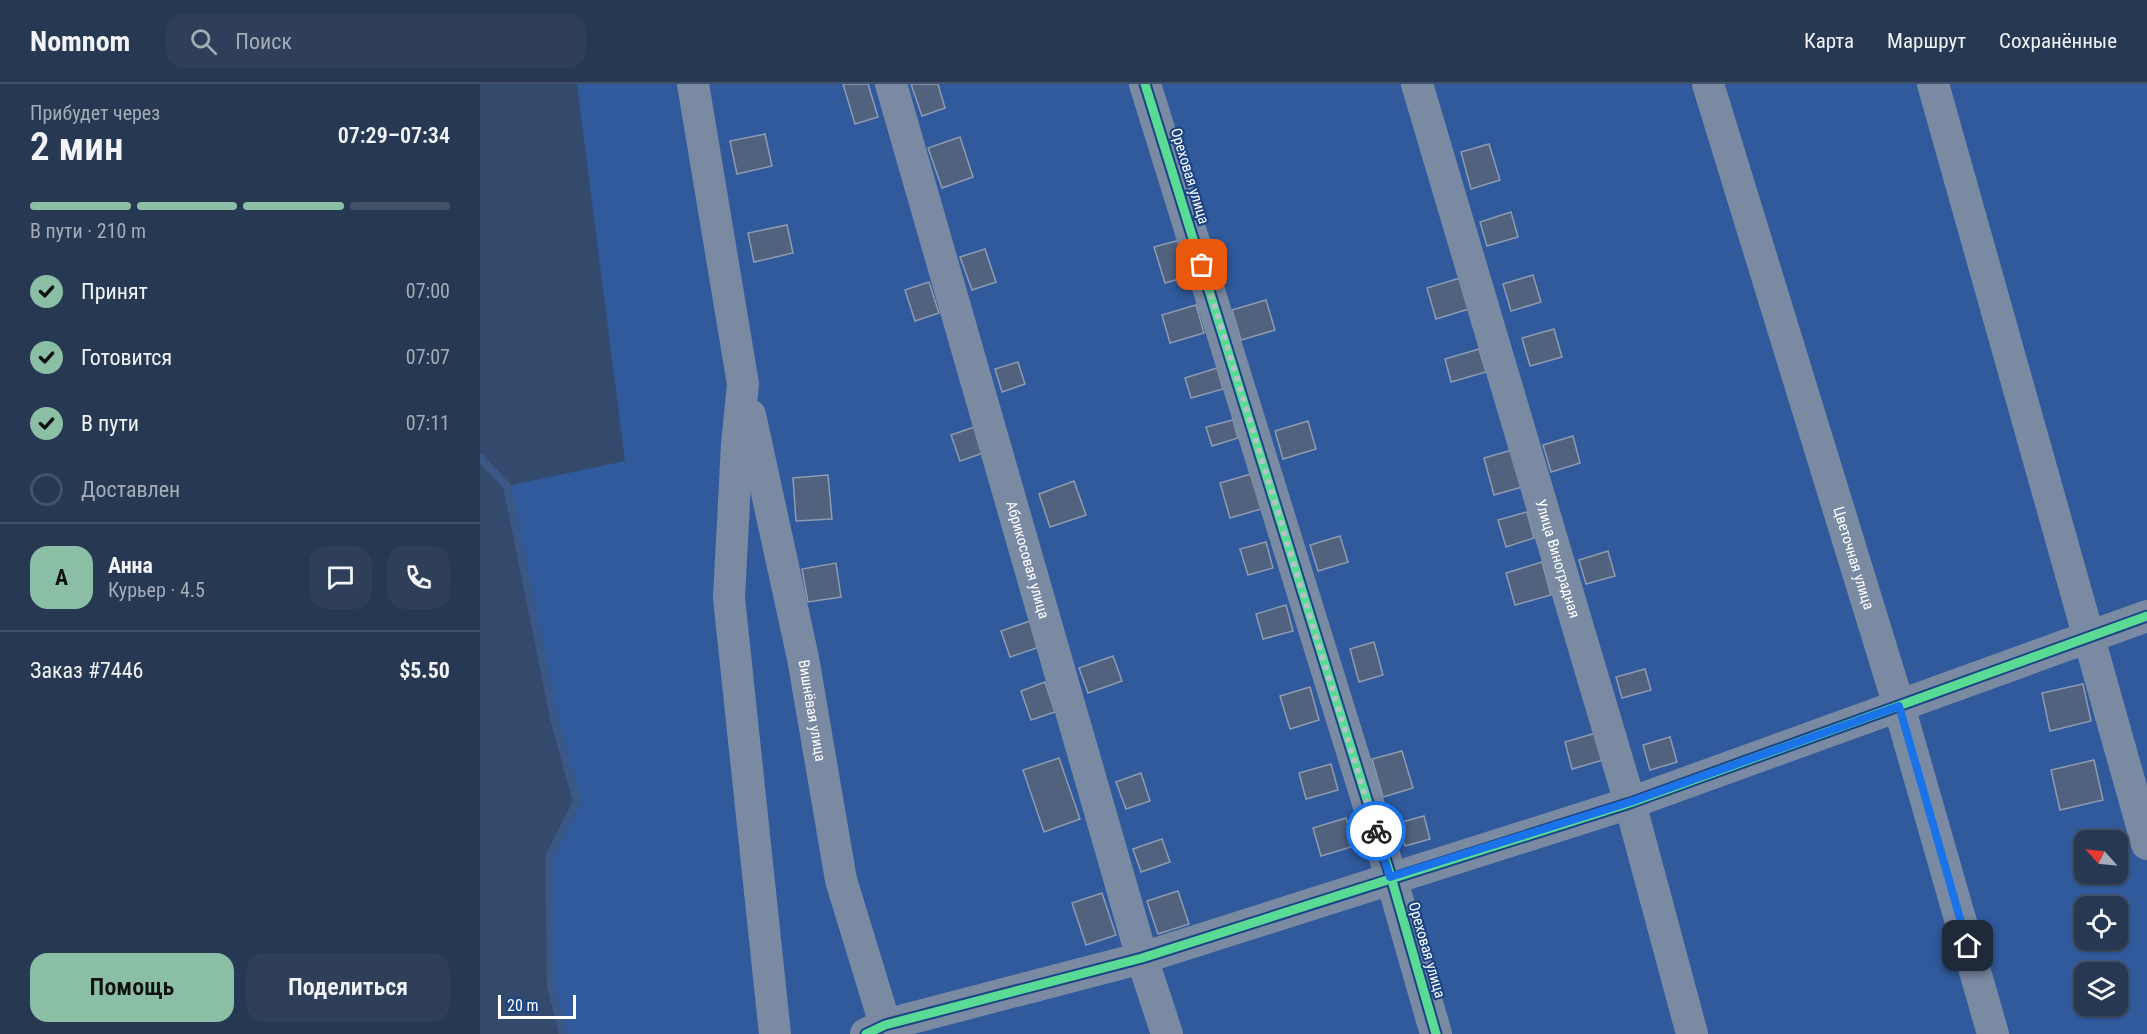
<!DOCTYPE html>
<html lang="ru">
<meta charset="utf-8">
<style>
body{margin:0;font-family:"Roboto Condensed",sans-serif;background:#2f3f59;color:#f1f3f6;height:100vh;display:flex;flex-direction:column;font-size:22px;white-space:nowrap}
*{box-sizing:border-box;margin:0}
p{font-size:20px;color:#a4acb8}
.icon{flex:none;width:33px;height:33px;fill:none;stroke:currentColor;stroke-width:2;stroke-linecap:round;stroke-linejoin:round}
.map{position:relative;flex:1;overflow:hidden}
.side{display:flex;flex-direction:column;background:#273852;width:480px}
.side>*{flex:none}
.needle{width:39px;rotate:297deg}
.buttons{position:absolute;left:1594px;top:746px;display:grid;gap:12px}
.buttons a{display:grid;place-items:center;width:54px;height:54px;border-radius:12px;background:#273852;box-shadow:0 2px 4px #0004,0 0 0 2px #435269;font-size:30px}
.scale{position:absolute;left:18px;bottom:15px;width:78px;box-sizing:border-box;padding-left:6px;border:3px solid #fff;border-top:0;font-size:16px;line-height:21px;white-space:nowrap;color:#fff;-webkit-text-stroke:4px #1c4485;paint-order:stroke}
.pin{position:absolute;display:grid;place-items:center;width:51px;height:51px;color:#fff;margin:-26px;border-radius:12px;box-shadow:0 3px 9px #0006}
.courier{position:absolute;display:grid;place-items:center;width:60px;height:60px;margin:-30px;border:4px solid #1a73e8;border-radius:50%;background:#fff;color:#222;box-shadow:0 2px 8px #0007}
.summary em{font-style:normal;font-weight:600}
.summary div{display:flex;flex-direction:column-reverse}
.summary{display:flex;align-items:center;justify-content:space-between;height:102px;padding:0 30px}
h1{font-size:39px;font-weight:600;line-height:45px}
.bar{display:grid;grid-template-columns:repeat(4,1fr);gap:9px 6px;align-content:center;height:72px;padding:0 30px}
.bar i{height:8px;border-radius:4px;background:#435269}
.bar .on{background:#8abfa5}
.bar p{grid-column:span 4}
.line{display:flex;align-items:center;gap:15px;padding:0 30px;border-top:2px solid #435269}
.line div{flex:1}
.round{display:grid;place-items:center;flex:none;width:63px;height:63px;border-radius:18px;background:#2f3f59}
ol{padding:0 30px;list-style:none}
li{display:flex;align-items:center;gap:18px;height:66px}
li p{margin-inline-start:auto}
li .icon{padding:6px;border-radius:50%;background:#8abfa5;color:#111;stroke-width:4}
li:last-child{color:#a4acb8}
li i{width:33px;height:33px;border:3px solid #435269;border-radius:50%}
.primary-button{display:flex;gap:12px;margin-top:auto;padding:12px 30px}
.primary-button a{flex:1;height:69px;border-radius:18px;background:#8abfa5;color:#111;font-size:24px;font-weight:600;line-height:69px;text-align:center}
.primary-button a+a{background:#2f3f59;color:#f1f3f6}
header{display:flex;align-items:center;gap:36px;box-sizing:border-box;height:84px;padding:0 30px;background:#273852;border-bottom:2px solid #435269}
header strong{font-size:28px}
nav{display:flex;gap:33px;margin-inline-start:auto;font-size:21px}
.search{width:420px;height:54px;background:#2f3f59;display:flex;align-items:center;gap:15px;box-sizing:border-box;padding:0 21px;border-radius:18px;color:#a4acb8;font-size:22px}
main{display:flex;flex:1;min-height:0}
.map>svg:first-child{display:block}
.green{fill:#305a9c;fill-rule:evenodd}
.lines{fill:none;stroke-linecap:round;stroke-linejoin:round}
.stream{stroke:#3a5786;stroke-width:8}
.building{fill:#50627e;stroke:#8e9bb1;stroke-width:1.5}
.minor{stroke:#7a8aa3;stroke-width:32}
.cycleway-casing{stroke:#1c4485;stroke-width:13}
.cycleway{stroke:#5adb95;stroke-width:9}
.done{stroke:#b8c0cc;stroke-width:6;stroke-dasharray:0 10.8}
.route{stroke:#1a73e8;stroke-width:8}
.labels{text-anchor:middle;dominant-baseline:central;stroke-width:4.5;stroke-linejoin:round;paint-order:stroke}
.street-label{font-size:15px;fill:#fff;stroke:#1c4485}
</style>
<header>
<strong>Nomnom</strong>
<div class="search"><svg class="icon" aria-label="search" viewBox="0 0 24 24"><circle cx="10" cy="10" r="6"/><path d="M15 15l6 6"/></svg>Поиск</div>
<nav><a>Карта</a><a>Маршрут</a><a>Сохранённые</a></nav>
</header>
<main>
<section class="side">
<div class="summary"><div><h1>2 мин</h1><p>Прибудет через</p></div><em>07:29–07:34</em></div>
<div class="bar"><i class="on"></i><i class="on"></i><i class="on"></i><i></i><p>В пути · 210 m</p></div>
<ol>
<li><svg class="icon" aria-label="check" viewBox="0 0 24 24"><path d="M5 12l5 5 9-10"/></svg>Принят<p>07:00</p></li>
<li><svg class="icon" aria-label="check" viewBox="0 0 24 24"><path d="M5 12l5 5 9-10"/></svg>Готовится<p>07:07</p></li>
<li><svg class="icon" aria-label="check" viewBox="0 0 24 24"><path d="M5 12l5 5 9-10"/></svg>В пути<p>07:11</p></li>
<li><i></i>Доставлен</li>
</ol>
<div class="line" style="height:108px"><b class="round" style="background:#8abfa5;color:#111">А</b><div><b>Анна</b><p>Курьер · 4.5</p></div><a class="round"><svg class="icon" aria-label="chat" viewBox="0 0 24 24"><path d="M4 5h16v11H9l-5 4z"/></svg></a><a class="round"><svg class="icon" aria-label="phone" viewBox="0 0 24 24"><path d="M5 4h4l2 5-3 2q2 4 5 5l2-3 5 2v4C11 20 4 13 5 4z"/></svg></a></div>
<div class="line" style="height:78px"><div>Заказ #7446</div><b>$5.50</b></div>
<div class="primary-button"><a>Помощь</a><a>Поделиться</a></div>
</section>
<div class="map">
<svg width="1667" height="950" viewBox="0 0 1667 950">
<rect width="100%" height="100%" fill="#344a6d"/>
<path class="green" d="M97,0H1667V950H83L71,902L69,773L97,718L74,634L27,402L145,377ZM1605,756H1638V789H1605ZM1605,822H1638V855H1605ZM1605,888H1638V921H1605Z"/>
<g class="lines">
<path class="stream" d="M0,374L27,402L74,634L97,718L69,773L71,902L83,950"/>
</g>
<g class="building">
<path d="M363,0H388L398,33L375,40Z"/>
<path d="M431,0H458L465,24L442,32Z"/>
<path d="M285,50L292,82L257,90L250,57Z"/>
<path d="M480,53L493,93L462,104L448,64Z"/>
<path d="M1009,60L1020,96L991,105L981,68Z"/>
<path d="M1031,128L1038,153L1007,162L1000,138Z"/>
<path d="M307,141L313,169L274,178L268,149Z"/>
<path d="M700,156L710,192L685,199L674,163Z"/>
<path d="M505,165L516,198L492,206L480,173Z"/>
<path d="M1053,191L1061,218L1031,227L1023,200Z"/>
<path d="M980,194L989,225L956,235L947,204Z"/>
<path d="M449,198L459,229L435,237L425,206Z"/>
<path d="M786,216L795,246L761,256L752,226Z"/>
<path d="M716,221L724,249L690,259L682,231Z"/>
<path d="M1074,245L1082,273L1050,282L1042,254Z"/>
<path d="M999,265L1006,288L971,298L965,275Z"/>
<path d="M538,278L545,300L522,308L515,285Z"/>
<path d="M737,284L743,305L711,314L705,294Z"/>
<path d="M753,336L758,354L732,362L726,343Z"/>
<path d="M828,337L836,365L803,375L795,347Z"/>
<path d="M497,342L506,368L480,377L471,351Z"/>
<path d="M1093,352L1100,379L1071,388L1063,361Z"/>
<path d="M1032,366L1042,403L1014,411L1004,374Z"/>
<path d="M771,390L781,425L750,434L740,399Z"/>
<path d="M348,391L352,435L316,437L313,394Z"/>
<path d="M594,397L606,431L570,443L559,410Z"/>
<path d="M1047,428L1054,454L1026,463L1018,436Z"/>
<path d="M860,452L868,478L838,487L830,461Z"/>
<path d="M786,458L793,484L768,491L760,465Z"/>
<path d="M1128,467L1135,492L1106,500L1099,476Z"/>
<path d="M1062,478L1071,511L1035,521L1026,489Z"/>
<path d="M356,479L361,513L328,518L322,485Z"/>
<path d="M806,521L813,547L783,555L776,530Z"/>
<path d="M553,536L562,562L530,573L521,547Z"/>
<path d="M894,558L903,591L879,598L870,565Z"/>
<path d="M633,572L642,597L608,609L599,584Z"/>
<path d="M1165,585L1171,606L1142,614L1136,593Z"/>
<path d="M565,598L575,628L551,636L541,607Z"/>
<path d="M1603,600L1611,637L1570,647L1562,609Z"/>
<path d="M830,603L839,636L810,645L800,612Z"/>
<path d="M1116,649L1123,676L1092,685L1085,658Z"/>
<path d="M1190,653L1197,678L1170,686L1163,661Z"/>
<path d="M922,667L933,704L903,713L892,675Z"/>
<path d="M579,674L600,735L564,748L543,686Z"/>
<path d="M1614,676L1623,716L1580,726L1571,686Z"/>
<path d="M851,680L858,706L826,715L819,689Z"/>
<path d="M661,689L670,717L646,725L636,698Z"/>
<path d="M944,732L950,755L925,762L918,739Z"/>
<path d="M866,734L874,762L841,772L833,744Z"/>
<path d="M682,755L690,778L661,788L653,765Z"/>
<path d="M698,807L709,840L678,850L667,817Z"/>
<path d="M622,809L636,851L606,861L592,819Z"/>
</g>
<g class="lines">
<g class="minor">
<path d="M213,0L263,300L257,360L249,514L295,950"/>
<path id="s1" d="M411,0L662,874L687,950"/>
<path d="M665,0L911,793L956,950"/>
<path id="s2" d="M937,0L1150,719L1212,950"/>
<path id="s3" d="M1228,0L1419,622L1513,950"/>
<path d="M1453,0L1667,760"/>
<path id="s4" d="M270,331L323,574L361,796L408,950"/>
<path d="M386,950L405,941L662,874L1150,719L1667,532"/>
</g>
<defs>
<g id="cycleway">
<path d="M665,0L911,793L956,950"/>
<path d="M386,950L405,941L662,874L1150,719L1667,532"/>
</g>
</defs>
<use href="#cycleway" class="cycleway-casing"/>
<use href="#cycleway" class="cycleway"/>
</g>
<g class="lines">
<path class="done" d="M722,181L896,747"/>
<path class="route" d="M896,747L910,793L1150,718L1419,622L1488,862"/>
</g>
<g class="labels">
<g class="street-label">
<text transform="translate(710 92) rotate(73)">Ореховая улица</text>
<text stroke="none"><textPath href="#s2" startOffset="495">Улица Виноградная</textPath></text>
<text stroke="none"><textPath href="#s3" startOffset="496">Цветочная улица</textPath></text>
<text stroke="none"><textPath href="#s1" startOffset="495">Абрикосовая улица</textPath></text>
<text stroke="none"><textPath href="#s4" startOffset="302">Вишнёвая улица</textPath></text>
<text transform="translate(947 866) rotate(74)">Ореховая улица</text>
</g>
</g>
</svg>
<div class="buttons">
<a><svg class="needle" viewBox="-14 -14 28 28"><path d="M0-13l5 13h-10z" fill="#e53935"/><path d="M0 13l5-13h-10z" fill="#a4acb8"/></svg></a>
<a><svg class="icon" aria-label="locate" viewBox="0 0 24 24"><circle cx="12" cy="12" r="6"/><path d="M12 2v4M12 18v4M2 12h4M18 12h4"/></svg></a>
<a><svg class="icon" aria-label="layers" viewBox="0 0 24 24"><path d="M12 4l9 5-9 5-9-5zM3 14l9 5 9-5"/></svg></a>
</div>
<div class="scale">20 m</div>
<div class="pin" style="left:722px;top:181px;background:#ea580c"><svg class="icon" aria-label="bag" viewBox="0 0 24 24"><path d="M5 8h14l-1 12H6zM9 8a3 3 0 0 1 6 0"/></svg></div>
<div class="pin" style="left:1488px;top:862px;background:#1f2937"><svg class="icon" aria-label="home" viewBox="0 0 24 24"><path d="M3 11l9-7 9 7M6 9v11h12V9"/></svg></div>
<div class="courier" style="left:896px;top:747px"><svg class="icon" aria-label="bike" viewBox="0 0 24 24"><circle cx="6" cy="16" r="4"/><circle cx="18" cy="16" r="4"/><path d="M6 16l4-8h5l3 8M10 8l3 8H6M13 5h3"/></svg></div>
</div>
</main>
